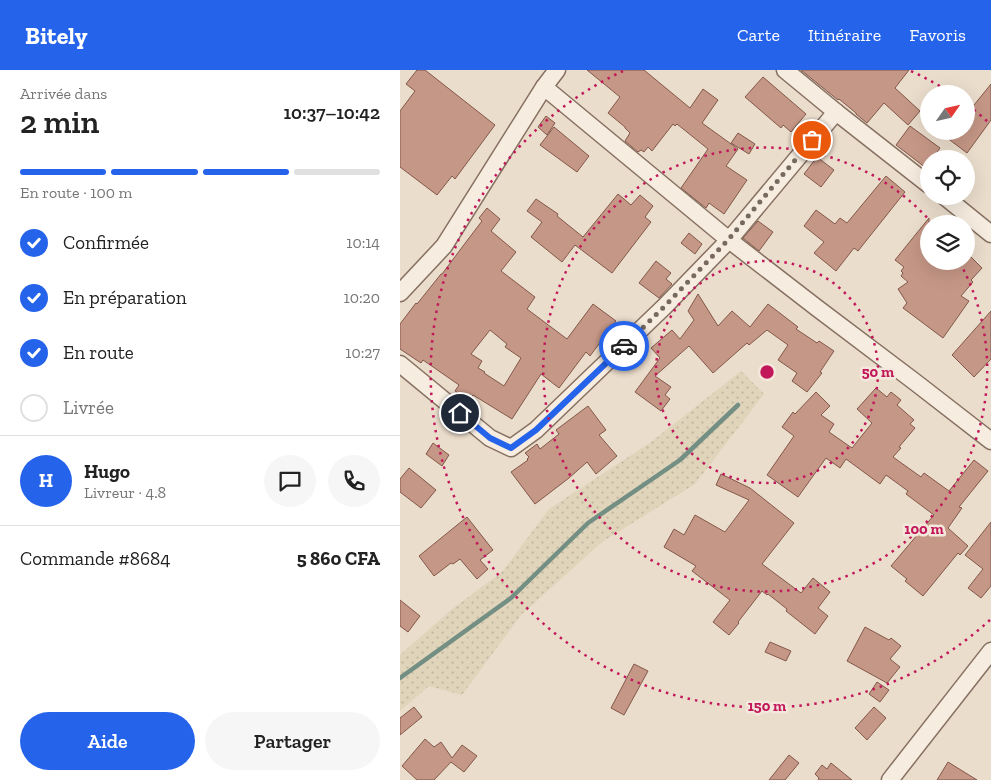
<!DOCTYPE html>
<html lang="fr">
<meta charset="utf-8">
<style>
body{margin:0;font-family:"Zilla Slab",serif;background:#f6f6f6;color:#222;height:100vh;display:flex;flex-direction:column;font-size:19px;white-space:nowrap}
*{box-sizing:border-box;margin:0}
p{font-size:16px;color:#767676}
.icon{flex:none;width:28px;height:28px;fill:none;stroke:currentColor;stroke-width:2;stroke-linecap:round;stroke-linejoin:round}
.map{position:relative;flex:1;overflow:hidden}
.panel{display:flex;flex-direction:column;background:#fff;width:400px}
.panel>*{flex:none}
.needle{width:32px;rotate:56deg}
.tools{position:absolute;left:520px;top:15px;display:grid;gap:10px}
.tools a{display:grid;place-items:center;width:55px;height:55px;border-radius:50%;background:#fff;box-shadow:0 5px 20px #0002;font-size:25px}
.pin{position:absolute;display:grid;place-items:center;width:42px;height:42px;color:#fff;margin:-21px;border:2px solid #fff;border-radius:50%;box-shadow:0 1px 5px #0007}
.courier{position:absolute;display:grid;place-items:center;width:50px;height:50px;margin:-25px;border:4px solid #2563eb;border-radius:50%;background:#fff;color:#222;box-shadow:0 1px 6px #0007}
.overview em{font-style:normal;font-weight:600}
.overview div{display:flex;flex-direction:column-reverse}
.overview{display:flex;align-items:center;justify-content:space-between;height:85px;padding:0 20px}
h1{font-size:32px;font-weight:600;line-height:38px}
.bar{display:grid;grid-template-columns:repeat(4,1fr);gap:8px 5px;align-content:center;height:60px;padding:0 20px}
.bar i{height:6px;border-radius:4px;background:#e0e0e0}
.bar .on{background:#2563eb}
.bar p{grid-column:span 4}
.line{display:flex;align-items:center;gap:12px;padding:0 20px;border-top:1px solid #e0e0e0}
.line div{flex:1}
.round{display:grid;place-items:center;flex:none;width:52px;height:52px;border-radius:26px;background:#f6f6f6}
ol{padding:0 20px;list-style:none}
li{display:flex;align-items:center;gap:15px;height:55px}
li p{margin-inline-start:auto}
li .icon{padding:5px;border-radius:50%;background:#2563eb;color:#fff;stroke-width:4}
li:last-child{color:#767676}
li i{width:28px;height:28px;border:2px solid #e0e0e0;border-radius:50%}
.cta{display:flex;gap:10px;margin-top:auto;padding:10px 20px}
.cta a{flex:1;height:58px;border-radius:30px;background:#2563eb;color:#fff;font-size:20px;font-weight:600;line-height:58px;text-align:center}
.cta a+a{background:#f6f6f6;color:#222}
header{display:flex;align-items:center;gap:30px;box-sizing:border-box;height:70px;padding:0 25px;background:#2563eb;color:#fff}
header strong{font-size:24px}
nav{display:flex;gap:28px;margin-inline-start:auto;font-size:18px}
main{display:flex;flex:1;min-height:0}
.map>svg:first-child{display:block}
.farmland{fill:url(#farmland-dots)}
.lines{fill:none;stroke-linecap:round;stroke-linejoin:round}
.stream{stroke:#738e83;stroke-width:4.5}
.building{fill:#c59786;stroke:#83584a;fill-rule:evenodd}
.street-casing{stroke:#867061;stroke-width:19}
.street{stroke:#f6ecdf;stroke-width:16}
.done{stroke:#77695e;stroke-width:5;stroke-dasharray:0 9}
.route{stroke:#2563eb;stroke-width:6}
.ring{fill:none;stroke:#c2185b;stroke-width:2.5;stroke-dasharray:2.5 5}
.centre{fill:#c2185b;stroke:#f3e8db;stroke-width:2.5}
.ring-label{font-size:15px;text-anchor:middle;font-weight:bold;fill:#c2185b;stroke:#f3e8db;stroke-width:5;stroke-linejoin:round;paint-order:stroke}
</style>
<header>
<strong>Bitely</strong>
<nav><a>Carte</a><a>Itinéraire</a><a>Favoris</a></nav>
</header>
<main>
<section class="panel">
<div class="overview"><div><h1>2 min</h1><p>Arrivée dans</p></div><em>10:37–10:42</em></div>
<div class="bar"><i class="on"></i><i class="on"></i><i class="on"></i><i></i><p>En route · 100 m</p></div>
<ol>
<li><svg class="icon" aria-label="check" viewBox="0 0 24 24"><path d="M5 12l5 5 9-10"/></svg>Confirmée<p>10:14</p></li>
<li><svg class="icon" aria-label="check" viewBox="0 0 24 24"><path d="M5 12l5 5 9-10"/></svg>En préparation<p>10:20</p></li>
<li><svg class="icon" aria-label="check" viewBox="0 0 24 24"><path d="M5 12l5 5 9-10"/></svg>En route<p>10:27</p></li>
<li><i></i>Livrée</li>
</ol>
<div class="line" style="height:90px"><b class="round" style="background:#2563eb;color:#fff">H</b><div><b>Hugo</b><p>Livreur · 4.8</p></div><a class="round"><svg class="icon" aria-label="chat" viewBox="0 0 24 24"><path d="M4 5h16v11H9l-5 4z"/></svg></a><a class="round"><svg class="icon" aria-label="phone" viewBox="0 0 24 24"><path d="M5 4h4l2 5-3 2q2 4 5 5l2-3 5 2v4C11 20 4 13 5 4z"/></svg></a></div>
<div class="line" style="height:65px"><div>Commande #8684</div><b>5 860 CFA</b></div>
<div class="cta"><a>Aide</a><a>Partager</a></div>
</section>
<div class="map">
<svg width="591" height="710" viewBox="0 0 591 710">
<defs>
<pattern id="farmland-dots" width="8" height="8" patternUnits="userSpaceOnUse" patternTransform="scale(1.25)"><rect width="8" height="8" fill="#e0d4ba"/><path d="M2 2h.1M6 6h.1" fill="none" stroke="#c1b6a0" stroke-width="1.8" stroke-linecap="round"/></pattern>
</defs>
<rect width="100%" height="100%" fill="#ebddcc"/>
<path class="farmland" d="M341,301L364,324L295,414L202,472L121,545L62,625L29,616L0,641V585L51,540L103,501L149,439L251,372Z"/>
<g class="lines">
<path class="stream" d="M0,608L111,528L188,453L280,390L338,335"/>
</g>
<g class="building">
<path d="M17,0H25L95,55L55,109L52,106L37,125L0,97V41L15,21L6,14Z"/>
<path d="M187,0H244L290,38L303,19L318,30L302,53L338,79L326,96L347,110L324,144L309,133L306,138L281,118L308,79L277,54L275,56L273,54L252,81L248,77L244,82L241,80L238,82L225,71L230,63L225,58V57L208,43L220,27Z"/>
<path d="M401,0H509L495,18L520,41L508,55L484,33L467,53L456,44V43L439,29L438,30Z"/>
<path d="M363,7L406,44L391,62L383,55L381,58L345,27Z"/>
<path d="M591,14V50L567,83L538,61H566V45Z"/>
<path d="M146,46L155,53L147,65L138,57Z"/>
<path d="M510,56L540,78L532,89H529V94L526,98L496,75Z"/>
<path d="M154,57L189,86L177,102L140,75Z"/>
<path d="M338,63L355,74L349,84L331,73Z"/>
<path d="M417,87L434,100L421,117L404,104Z"/>
<path d="M486,106L505,122L458,181L454,178L436,201L414,183L424,172L404,156L416,140L435,154L440,148L447,153Z"/>
<path d="M218,124L231,135L240,125L253,136L245,147L251,152L212,203L175,175L162,192L131,167L142,152L127,141L136,129L158,144L157,146L183,167Z"/>
<path d="M87,138L100,149L91,161L116,182L101,201L135,227L127,239L167,269L193,234L216,251L190,286L186,282L159,318L141,304L112,349L73,325L70,330L55,321L59,315L23,290L21,293L0,279V254L16,233L17,234L41,204H42L66,172L82,151L79,148ZM90,260L107,274L105,277L121,288L104,316L84,303L85,302L78,298L82,291L71,284Z"/>
<path d="M529,148V191H566V182L582,198L571,210L573,212L561,226L569,231L543,268L503,238L507,233L498,219L508,212L501,206L503,203L501,201L504,197L495,190Z"/>
<path d="M358,151L373,162L359,181L343,168Z"/>
<path d="M289,163L302,174L295,184L281,173Z"/>
<path d="M256,191L271,203L266,209L272,214L259,228L239,213Z"/>
<path d="M298,224L318,256L332,241L350,257L368,234L398,257L396,259L417,273L419,271L434,281L420,302L422,303L407,322L392,311L397,303L378,290L388,275L367,260L349,275L347,273L313,303L289,276L255,306L271,317L265,325L270,329L261,341L235,322L260,288L251,278L272,260L280,269L294,250L288,241Z"/>
<path d="M591,241V289L574,307L552,285Z"/>
<path d="M476,318L487,327L491,322L501,330L497,335L514,350L510,354L515,358L499,377L501,378L493,387L521,407L524,403L549,421L574,390L588,401L559,437L562,438L548,458L568,476L560,485L558,483L523,526L505,511L507,509L491,496L534,445L506,424L508,421L486,405L480,414L446,389L440,398L426,388L398,427L367,405L394,366L382,357L393,342L395,344L416,322L430,336L421,345L434,354L429,362L452,378L472,353L457,339Z"/>
<path d="M188,336L206,360L199,365L217,386L196,404L187,392L169,408L135,434L111,402L128,390L127,389L129,387L125,383L137,374L140,379L159,364L156,360Z"/>
<path d="M33,373L49,385L42,396L26,384Z"/>
<path d="M9,398L36,420L21,438L0,422V409Z"/>
<path d="M321,404L350,418L394,453L362,494L401,523L413,508L430,522L418,538L428,546L415,564L386,541L387,539L368,524L367,525L362,521L338,552L339,553L329,565L313,552L330,530L292,501L296,496L264,477L274,459L284,465L295,445L325,462L349,430L316,415Z"/>
<path d="M67,447L93,480L80,490L88,499L77,509L60,489L53,494L51,493L34,506L19,486Z"/>
<path d="M591,452V516L581,528L568,518L583,499L565,485Z"/>
<path d="M0,530L20,546L8,562L0,556Z"/>
<path d="M465,557L489,570L491,568L501,576L490,589L500,597L487,613L447,591Z"/>
<path d="M370,572L391,581L386,591L365,582Z"/>
<path d="M234,594L248,601L224,645L211,638Z"/>
<path d="M477,612L489,620L480,632L469,624Z"/>
<path d="M14,637L22,647L0,665V648Z"/>
<path d="M474,637L486,648L467,670L455,658Z"/>
<path d="M25,669L34,677L41,672L52,688L62,675L77,686L64,702L51,692L34,710H17L2,696Z"/>
<path d="M389,685L399,693L385,710H369Z"/>
<path d="M548,692L577,710H537Z"/>
<path d="M431,693L452,710H418L419,708L415,704L422,695L427,699Z"/>
</g>
<g class="lines">
<defs>
<g id="street">
<path d="M385,0L436,42L529,115"/>
<path d="M144,17L329,170L417,238L515,312L591,371"/>
<path d="M544,126L591,164"/>
<path d="M0,223L44,176L144,17L157,0"/>
<path d="M0,294L90,368L111,378L136,360L265,236L329,170L436,42"/>
<path d="M490,710L591,581"/>
</g>
</defs>
<use href="#street" class="street-casing"/>
<use href="#street" class="street"/>
</g>
<g class="lines">
<path class="done" d="M224,276L265,236L328,170L412,70"/>
<path class="route" d="M60,343L90,368L111,378L136,360L224,276"/>
</g>
<g class="ring">
<circle cx="367" cy="302" r="111"/>
<path d="M560 193A222 222 0 1 1 532 153"/>
<path d="M590 550A334 334 0 1 1 223 1M511 1A334 334 0 0 1 551 23M568 35A334 334 0 0 1 590 54"/>
</g>
<circle cx="367" cy="302" r="8" class="centre"/>
<g class="ring-label">
<text x="478" y="307">50 m</text>
<text x="524" y="464">100 m</text>
<text x="367" y="641">150 m</text>
</g>
</svg>
<div class="tools">
<a><svg class="needle" viewBox="-14 -14 28 28"><path d="M0-13l5 13h-10z" fill="#e53935"/><path d="M0 13l5-13h-10z" fill="#767676"/></svg></a>
<a><svg class="icon" aria-label="locate" viewBox="0 0 24 24"><circle cx="12" cy="12" r="6"/><path d="M12 2v4M12 18v4M2 12h4M18 12h4"/></svg></a>
<a><svg class="icon" aria-label="layers" viewBox="0 0 24 24"><path d="M12 4l9 5-9 5-9-5zM3 14l9 5 9-5"/></svg></a>
</div>
<div class="pin" style="left:412px;top:70px;background:#ea580c"><svg class="icon" aria-label="bag" viewBox="0 0 24 24"><path d="M5 8h14l-1 12H6zM9 8a3 3 0 0 1 6 0"/></svg></div>
<div class="pin" style="left:60px;top:343px;background:#1f2937"><svg class="icon" aria-label="home" viewBox="0 0 24 24"><path d="M3 11l9-7 9 7M6 9v11h12V9"/></svg></div>
<div class="courier" style="left:224px;top:276px"><svg class="icon" aria-label="car" viewBox="0 0 24 24"><path d="M5 17H2v-5l4-1 3-4h7l3 4 3 1v5h-3M9 17h6M6 11h13"/><circle cx="7" cy="17" r="2"/><circle cx="17" cy="17" r="2"/></svg></div>
</div>
</main>
